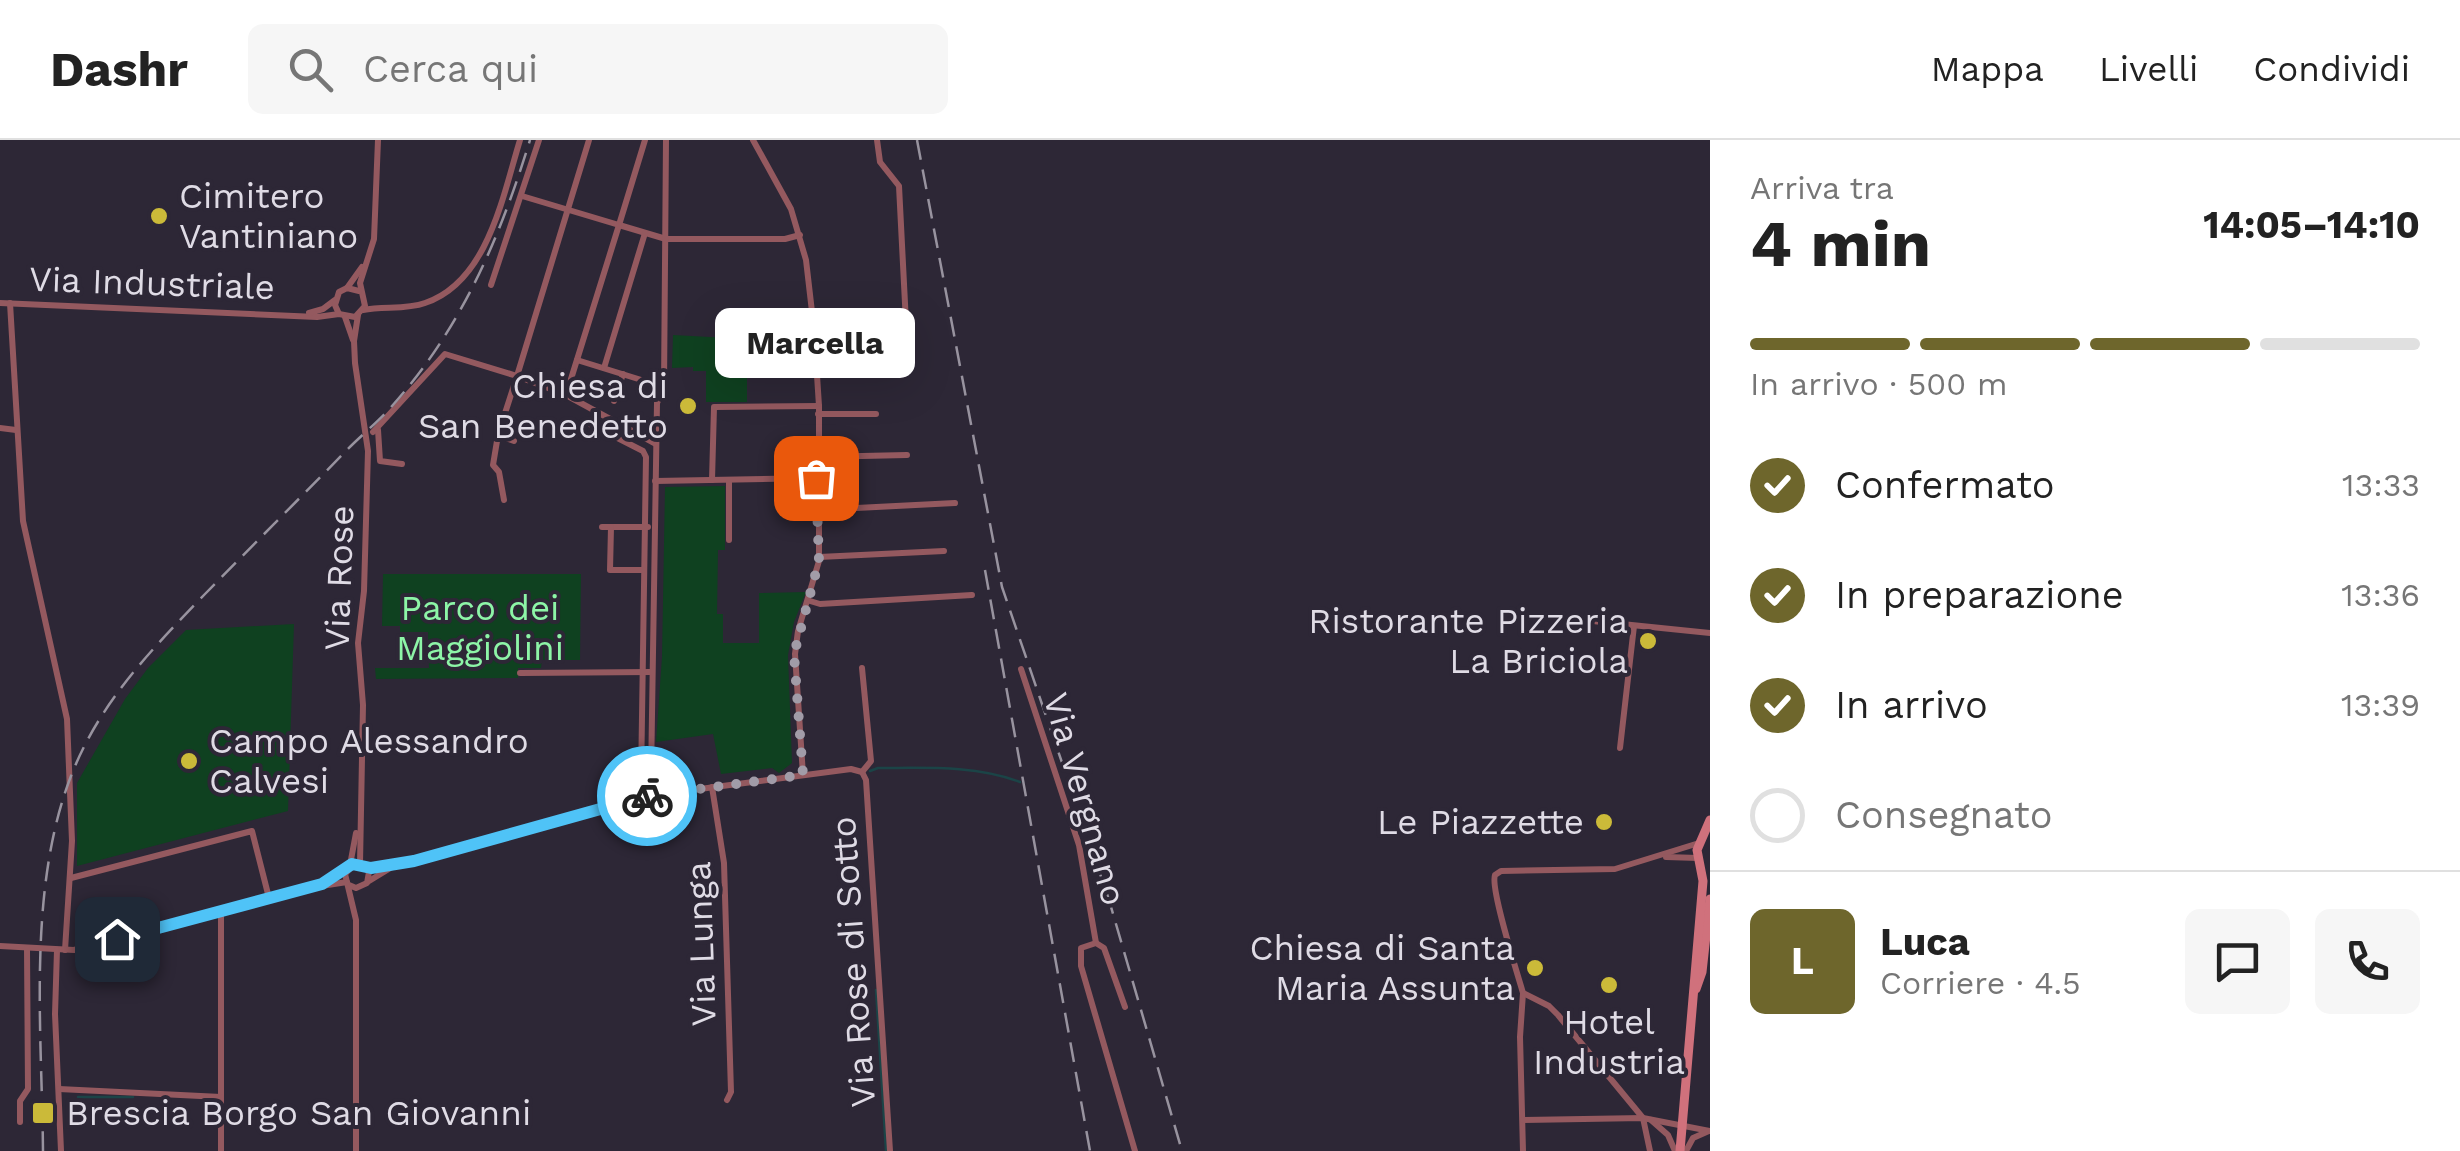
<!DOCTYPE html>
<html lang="it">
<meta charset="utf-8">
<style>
body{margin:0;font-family:"Work Sans",sans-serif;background:#f6f6f6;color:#222;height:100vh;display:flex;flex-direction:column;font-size:38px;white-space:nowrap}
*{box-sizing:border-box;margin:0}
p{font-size:32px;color:#767676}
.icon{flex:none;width:55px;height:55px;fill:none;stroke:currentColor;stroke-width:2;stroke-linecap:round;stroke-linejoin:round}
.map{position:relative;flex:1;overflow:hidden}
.drawer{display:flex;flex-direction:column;background:#fff;width:750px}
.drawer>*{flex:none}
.pin{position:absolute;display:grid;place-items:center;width:85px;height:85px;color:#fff;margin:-42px;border-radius:20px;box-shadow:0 5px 15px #0006}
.courier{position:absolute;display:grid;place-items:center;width:100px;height:100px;margin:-50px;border:8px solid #4fc3f7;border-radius:50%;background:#fff;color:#222;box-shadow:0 2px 12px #0007}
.bubble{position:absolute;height:70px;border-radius:15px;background:#fff;box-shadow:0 10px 40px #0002;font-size:32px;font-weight:700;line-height:70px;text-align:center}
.overview em{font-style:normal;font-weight:700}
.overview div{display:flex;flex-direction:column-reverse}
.overview{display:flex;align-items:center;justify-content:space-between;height:170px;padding:0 40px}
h1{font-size:65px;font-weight:700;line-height:75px}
.bar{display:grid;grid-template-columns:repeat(4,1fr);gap:15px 10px;align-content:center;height:120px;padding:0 40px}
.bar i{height:12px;border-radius:8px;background:#e0e0e0}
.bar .active{background:#6e662c}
.bar p{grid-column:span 4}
.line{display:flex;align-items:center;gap:25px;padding:0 40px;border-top:2px solid #e0e0e0}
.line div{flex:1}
.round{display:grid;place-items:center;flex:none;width:105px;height:105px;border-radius:15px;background:#f6f6f6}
ol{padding:0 40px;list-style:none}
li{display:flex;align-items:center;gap:30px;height:110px}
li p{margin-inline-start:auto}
li .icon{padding:10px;border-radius:50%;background:#6e662c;color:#fff;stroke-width:4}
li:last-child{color:#767676}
li i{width:55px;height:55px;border:5px solid #e0e0e0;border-radius:50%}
header{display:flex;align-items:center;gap:60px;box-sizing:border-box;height:140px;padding:0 50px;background:#fff;border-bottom:2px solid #e0e0e0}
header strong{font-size:48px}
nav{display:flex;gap:55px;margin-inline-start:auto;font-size:35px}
.search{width:700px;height:90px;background:#f6f6f6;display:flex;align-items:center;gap:25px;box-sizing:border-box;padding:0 35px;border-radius:15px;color:#767676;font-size:38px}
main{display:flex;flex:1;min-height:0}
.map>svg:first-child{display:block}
.green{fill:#0f4120}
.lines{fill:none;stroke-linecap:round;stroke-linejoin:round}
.stream{stroke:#1b4447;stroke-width:2.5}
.street{stroke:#94595f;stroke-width:6}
.secondary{stroke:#d0717c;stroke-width:9}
.rail{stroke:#98939f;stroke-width:2.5;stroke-dasharray:20 10;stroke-linecap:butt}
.done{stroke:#a19ca8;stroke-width:10;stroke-dasharray:0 18}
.route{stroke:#4fc3f7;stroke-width:12}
.poi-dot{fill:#cbba39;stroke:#2d2736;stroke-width:4}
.labels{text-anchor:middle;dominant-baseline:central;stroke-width:8;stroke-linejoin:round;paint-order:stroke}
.poi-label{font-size:35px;fill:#dfdbe5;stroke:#2d2736;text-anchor:end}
.street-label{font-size:35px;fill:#dfdbe5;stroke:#2d2736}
.park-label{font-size:35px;fill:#8df5a7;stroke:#2d2736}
</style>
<header>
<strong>Dashr</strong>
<div class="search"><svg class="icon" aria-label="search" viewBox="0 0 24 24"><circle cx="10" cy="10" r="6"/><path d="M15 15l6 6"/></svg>Cerca qui</div>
<nav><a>Mappa</a><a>Livelli</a><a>Condividi</a></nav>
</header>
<main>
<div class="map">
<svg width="1710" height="1011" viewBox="0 0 1710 1011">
<rect width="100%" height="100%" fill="#2d2736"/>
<g class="green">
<path d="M673,195L747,199V262H706V231H693V227L672,228Z"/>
<path d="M725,346V410H718L717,474H723V503H759V453L806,452L794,482L788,515L792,623L779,633L772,628L721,634L713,594L656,602L662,517L665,347Z"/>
<path d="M383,434H581L580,520H542L541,528H518V538L376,539L375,528H429L428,492H400V486H382Z"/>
<path d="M294,484L288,671L77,726V643L125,559L148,528L186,490Z"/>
</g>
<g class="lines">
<g class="stream">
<path d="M870,631L878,628C926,628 975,625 1020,642"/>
<path d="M876,850L886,1011"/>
<path d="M78,957H133"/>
</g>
<g class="street">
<path d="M589,0L517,236L566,255L656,304"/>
<path d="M645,0L619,85L666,99H785L800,95"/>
<path d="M753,0L791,69L806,120L814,189L819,266V421L798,491L795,514L803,635"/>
<path d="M522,56L619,85L566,255"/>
<path d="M491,145L539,0"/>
<path d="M347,148L362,127"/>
<path d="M0,163L317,177L339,174L355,177L365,166L360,143L374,99L378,0"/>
<path d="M10,163L23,381L67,579L72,701L65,810"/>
<path d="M363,170C384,166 406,170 425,163C488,142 503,55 520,0"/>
<path d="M309,173L323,169L335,160"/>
<path d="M339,174L335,165L339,152L347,148L359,151"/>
<path d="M358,175L354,201L355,223L368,311L364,451L358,503L363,565L360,724"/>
<path d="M345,177L353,200"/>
<path d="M814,189L906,183L899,46L880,22L877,0"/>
<path d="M577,220L664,247"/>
<path d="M786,221L787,231L817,230"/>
<path d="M604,228L645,93"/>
<path d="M614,261L623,234"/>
<path d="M818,274H876"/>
<path d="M590,284L643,311L646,317L641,642"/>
<path d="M0,288L16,290"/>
<path d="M378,290L380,321L402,324"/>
<path d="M373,292L445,214L517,236L498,295L493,325L499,332L504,360"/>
<path d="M498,295L514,301"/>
<path d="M817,317L907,315"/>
<path d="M712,340L714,267L819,266"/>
<path d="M729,340V400"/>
<path d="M655,341L816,338"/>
<path d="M817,370L955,363"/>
<path d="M602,387H648"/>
<path d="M611,387L610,430H644"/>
<path d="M819,417L944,411"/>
<path d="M810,461L820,464L972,455"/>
<path d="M1573,479L1710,493"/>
<path d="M1021,529L1079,705L1096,803"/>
<path d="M520,533L652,532"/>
<path d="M1620,608L1634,486"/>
<path d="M862,632L866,640L890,1011"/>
<path d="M862,632L871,621L862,528"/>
<path d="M712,647L724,723L731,952L727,960"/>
<path d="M647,656L651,637L657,263L664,247L666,0"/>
<path d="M1699,703L1615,729L1501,731L1495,735C1490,748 1517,832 1523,853L1549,866L1558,875L1643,978L1710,991"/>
<path d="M1666,717L1698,718"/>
<path d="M350,725L356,693"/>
<path d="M367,729L414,721L494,701L647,656L851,629L862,632"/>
<path d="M71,738L252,691L269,758"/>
<path d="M369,741L392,727"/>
<path d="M349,745L356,748L367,743L369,732L364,726L353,725L345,734L356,780V1011"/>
<path d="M221,773V1011"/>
<path d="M0,806L74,810L302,749L347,742"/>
<path d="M57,810L55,874L61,1011"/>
<path d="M1523,853L1520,897L1523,1011"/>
<path d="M1125,867L1104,808L1096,803L1081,808V826L1135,1011"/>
<path d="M59,949L221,957"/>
<path d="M1523,980L1643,978L1650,1011"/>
<path d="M1651,980L1668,995L1675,1011"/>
<path d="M20,982V961L28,949L27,808"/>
<path d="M1686,1011L1693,998L1709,991"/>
</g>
<g class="secondary">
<path d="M1696,849L1702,832L1710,759"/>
<path d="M1680,1011L1703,741L1697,710L1710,680"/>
</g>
<g class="rail">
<path d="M917,0L1002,447L1109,760L1182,1011"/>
<path d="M985,430L1090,1011"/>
<path d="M43,1011C42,891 27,750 71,636C99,563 152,509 205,454C251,407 297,361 343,314C358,298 377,283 392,266C461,189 500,98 530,0"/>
</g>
</g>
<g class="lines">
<path class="done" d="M647,656L803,635L794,514L819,421L816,338"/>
<path class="route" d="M117,799L322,744L352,724L371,728L414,721L647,656"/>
</g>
<g class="poi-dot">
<circle cx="159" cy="76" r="10"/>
<circle cx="688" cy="266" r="10"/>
<circle cx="1648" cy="501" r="10"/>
<circle cx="189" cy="621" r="10"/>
<circle cx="1604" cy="682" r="10"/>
<circle cx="1535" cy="828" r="10"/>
<circle cx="1609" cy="845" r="10"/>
<rect x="31" y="961" width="24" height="24" rx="5"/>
</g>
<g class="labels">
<g class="poi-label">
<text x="179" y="56" text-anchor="start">Cimitero<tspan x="179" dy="40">Vantiniano</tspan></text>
<text x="668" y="246">Chiesa di<tspan x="668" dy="40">San Benedetto</tspan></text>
<text x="1628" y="481">Ristorante Pizzeria<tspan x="1628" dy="40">La Briciola</tspan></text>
<text x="209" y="601" text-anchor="start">Campo Alessandro<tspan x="209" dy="40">Calvesi</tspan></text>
<text x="1584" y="682">Le Piazzette</text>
<text x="1515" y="808">Chiesa di Santa<tspan x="1515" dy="40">Maria Assunta</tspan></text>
<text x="1609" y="882" text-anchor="middle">Hotel<tspan x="1609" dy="40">Industria</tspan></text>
<text x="66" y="973" text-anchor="start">Brescia Borgo San Giovanni</text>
</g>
<g class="street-label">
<text transform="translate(152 143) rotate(2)">Via Industriale</text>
<text transform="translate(339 438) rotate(-88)">Via Rose</text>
<text transform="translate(1085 659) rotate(74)">Via Vergnano</text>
<text transform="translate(701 804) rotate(-92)">Via Lunga</text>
<text transform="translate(853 822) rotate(-94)">Via Rose di Sotto</text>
</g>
<g class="park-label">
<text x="480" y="468">Parco dei<tspan x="480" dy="40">Maggiolini</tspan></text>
</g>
</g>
</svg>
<div class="pin" style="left:816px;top:338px;background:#ea580c"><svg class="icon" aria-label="bag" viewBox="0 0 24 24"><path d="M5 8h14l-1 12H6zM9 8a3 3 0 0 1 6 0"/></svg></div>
<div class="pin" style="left:117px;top:799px;background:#1f2937"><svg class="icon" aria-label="home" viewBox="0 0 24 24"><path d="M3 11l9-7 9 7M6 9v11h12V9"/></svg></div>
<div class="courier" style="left:647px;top:656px"><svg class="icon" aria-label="bike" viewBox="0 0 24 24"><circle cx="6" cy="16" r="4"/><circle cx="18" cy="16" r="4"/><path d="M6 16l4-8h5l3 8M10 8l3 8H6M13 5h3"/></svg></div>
<div class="bubble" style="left:715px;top:168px;width:200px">Marcella</div>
</div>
<section class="drawer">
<div class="overview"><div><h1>4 min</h1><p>Arriva tra</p></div><em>14:05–14:10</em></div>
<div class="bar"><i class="active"></i><i class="active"></i><i class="active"></i><i></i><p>In arrivo · 500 m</p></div>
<ol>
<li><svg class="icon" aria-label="check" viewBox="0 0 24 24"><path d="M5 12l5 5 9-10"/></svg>Confermato<p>13:33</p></li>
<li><svg class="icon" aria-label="check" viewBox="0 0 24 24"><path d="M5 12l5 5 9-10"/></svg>In preparazione<p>13:36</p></li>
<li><svg class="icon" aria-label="check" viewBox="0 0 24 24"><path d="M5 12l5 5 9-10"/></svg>In arrivo<p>13:39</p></li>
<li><i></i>Consegnato</li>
</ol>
<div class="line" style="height:180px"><b class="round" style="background:#6e662c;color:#fff">L</b><div><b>Luca</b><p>Corriere · 4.5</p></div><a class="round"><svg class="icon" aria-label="chat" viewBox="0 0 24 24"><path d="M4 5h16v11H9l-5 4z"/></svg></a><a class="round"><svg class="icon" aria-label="phone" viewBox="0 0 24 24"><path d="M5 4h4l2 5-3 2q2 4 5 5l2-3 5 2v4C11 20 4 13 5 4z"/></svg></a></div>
</section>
</main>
